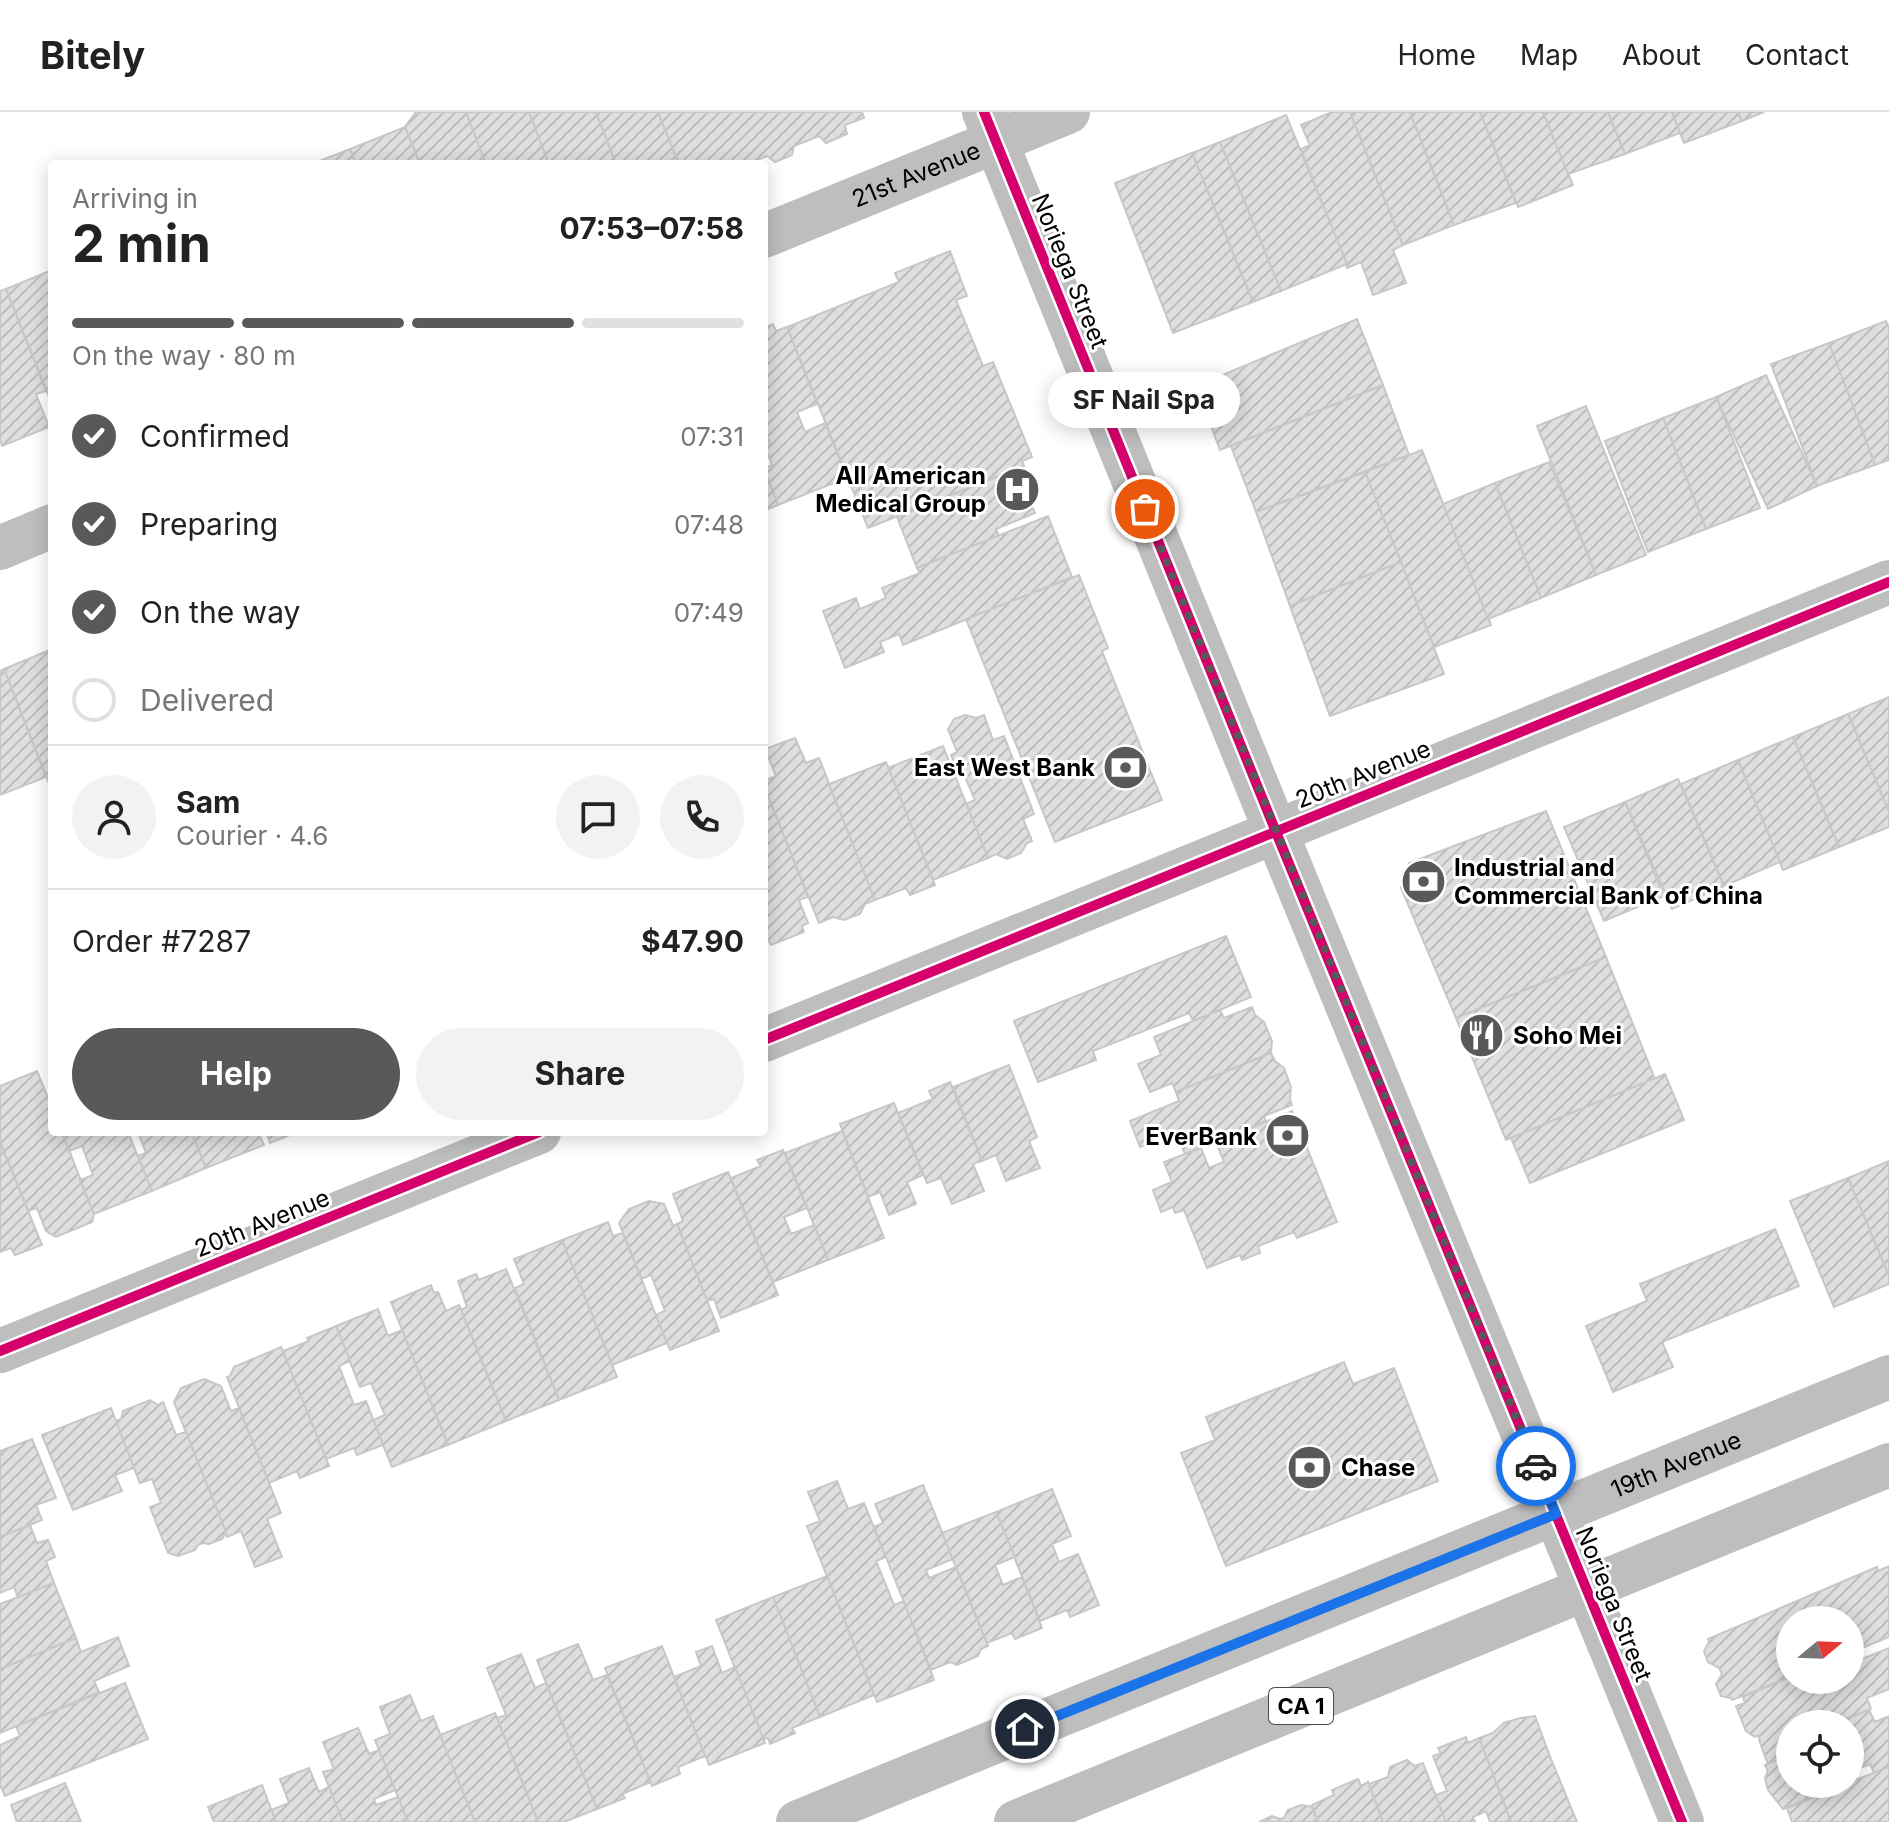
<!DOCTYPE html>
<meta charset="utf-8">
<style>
body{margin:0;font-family:Inter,sans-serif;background:#f2f2f2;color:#222;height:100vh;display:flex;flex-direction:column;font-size:30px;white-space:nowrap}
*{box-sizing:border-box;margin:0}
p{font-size:26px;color:#767676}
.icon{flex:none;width:44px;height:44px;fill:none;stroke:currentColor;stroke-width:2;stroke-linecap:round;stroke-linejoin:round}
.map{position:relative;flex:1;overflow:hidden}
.side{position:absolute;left:48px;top:48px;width:720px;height:976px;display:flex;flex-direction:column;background:#fff;border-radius:8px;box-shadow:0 4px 20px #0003}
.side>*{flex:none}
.needle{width:52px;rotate:71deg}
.controls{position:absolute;left:1776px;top:1494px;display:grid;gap:16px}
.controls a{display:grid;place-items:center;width:88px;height:88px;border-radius:50%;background:#fff;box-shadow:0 4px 20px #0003;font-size:40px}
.pin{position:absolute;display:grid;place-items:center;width:68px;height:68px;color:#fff;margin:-34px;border:4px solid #fff;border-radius:50%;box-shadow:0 2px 8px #0007}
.courier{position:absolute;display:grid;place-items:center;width:80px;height:80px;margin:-40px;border:6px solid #1a73e8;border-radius:50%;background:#fff;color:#222;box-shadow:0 2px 10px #0007}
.bubble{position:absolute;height:56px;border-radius:28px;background:#fff;box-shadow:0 4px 20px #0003;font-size:26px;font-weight:700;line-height:56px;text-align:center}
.headline em{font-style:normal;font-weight:700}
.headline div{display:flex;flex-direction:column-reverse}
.headline{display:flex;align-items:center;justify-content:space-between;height:136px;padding:0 24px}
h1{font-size:52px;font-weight:700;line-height:60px}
.bar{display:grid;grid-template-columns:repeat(4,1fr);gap:12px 8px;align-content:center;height:96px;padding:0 24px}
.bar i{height:10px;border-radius:6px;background:#e0e0e0}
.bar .selected{background:#595959}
.bar p{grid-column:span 4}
.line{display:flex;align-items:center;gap:20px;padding:0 24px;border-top:2px solid #e0e0e0}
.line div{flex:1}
.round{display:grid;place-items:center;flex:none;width:84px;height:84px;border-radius:42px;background:#f2f2f2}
ol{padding:0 24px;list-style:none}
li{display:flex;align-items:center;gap:24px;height:88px}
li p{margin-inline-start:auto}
li .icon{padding:8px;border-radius:50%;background:#595959;color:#fff;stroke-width:4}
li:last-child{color:#767676}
li i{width:44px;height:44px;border:4px solid #e0e0e0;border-radius:50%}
.cta{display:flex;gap:16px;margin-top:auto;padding:16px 24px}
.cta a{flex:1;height:92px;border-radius:48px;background:#595959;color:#fff;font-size:32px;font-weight:700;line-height:92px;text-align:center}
.cta a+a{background:#f2f2f2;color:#222}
header{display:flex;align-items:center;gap:48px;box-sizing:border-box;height:112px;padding:0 40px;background:#fff;border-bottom:2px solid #e0e0e0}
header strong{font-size:38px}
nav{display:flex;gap:44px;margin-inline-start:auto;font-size:28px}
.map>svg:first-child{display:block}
.building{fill:url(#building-hatch);stroke:#c7c7c7;stroke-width:2}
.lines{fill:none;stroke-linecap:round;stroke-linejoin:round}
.minor{stroke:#bebebe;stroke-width:44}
.tertiary{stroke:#bebebe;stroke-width:44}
.trunk{stroke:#bebebe;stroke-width:44}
.cycleway-casing{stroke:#fff;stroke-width:15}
.cycleway{stroke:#d6006c;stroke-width:10}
.done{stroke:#595959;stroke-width:8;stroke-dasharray:0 14.4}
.route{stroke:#1a73e8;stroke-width:10}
.labels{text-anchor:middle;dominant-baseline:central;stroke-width:6;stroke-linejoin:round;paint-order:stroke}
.shield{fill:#fff;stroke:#4c4c4c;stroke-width:2}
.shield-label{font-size:22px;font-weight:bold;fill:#000}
.street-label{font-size:24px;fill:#000;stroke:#fff}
.poi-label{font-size:24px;font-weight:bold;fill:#000;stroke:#fff;text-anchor:end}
</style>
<header>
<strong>Bitely</strong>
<nav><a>Home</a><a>Map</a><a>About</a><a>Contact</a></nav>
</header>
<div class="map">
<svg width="1889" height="1710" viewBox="0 0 1889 1710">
<defs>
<pattern id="building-hatch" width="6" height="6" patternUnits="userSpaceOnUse" patternTransform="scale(2)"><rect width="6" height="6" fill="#dfdfdf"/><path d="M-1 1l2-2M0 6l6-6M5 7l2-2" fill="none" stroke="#bebebe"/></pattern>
</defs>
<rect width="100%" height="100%" fill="#fff"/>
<g class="building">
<path d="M416,0H466L486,52H420L405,15Z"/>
<path d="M466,0H529L549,52H486Z"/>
<path d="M529,0H596L616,52H549Z"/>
<path d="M596,0H658L676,46L667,50L668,52H616Z"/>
<path d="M658,0H862L864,6L845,13L847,22L826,31L819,24L794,34L792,43L775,50L767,44L748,52H679Z"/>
<path d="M1332,0H1350L1403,133L1393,138L1406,171L1373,183L1361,150L1347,156L1301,37L1310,33L1301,13Z"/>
<path d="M1350,0H1410L1454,113L1403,133Z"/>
<path d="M1410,0H1480L1516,91L1454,113Z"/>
<path d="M1480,0H1543L1573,73L1518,95Z"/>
<path d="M1543,0H1608L1625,42L1568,62Z"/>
<path d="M1608,0H1672L1680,21L1625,42Z"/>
<path d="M1672,0H1738L1742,9L1684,31Z"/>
<path d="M1738,0H1764L1742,9Z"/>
<path d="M1286,3L1347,152L1281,179L1220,30Z"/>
<path d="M405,15L420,52H356L350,37Z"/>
<path d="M1220,30L1281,179L1253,190L1192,41Z"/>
<path d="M350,37L356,52H312Z"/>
<path d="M1192,41L1253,190L1173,221L1115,71Z"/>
<path d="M950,139L967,184L956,188L983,254L993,250L1032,345L1022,349L1024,354L1016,357L868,416L787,215L899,170L895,161Z"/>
<path d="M52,158V292L6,177Z"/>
<path d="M6,177L46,279L36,282L49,315L2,334L0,328V179Z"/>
<path d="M1357,207L1383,273L1220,338L1196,274Z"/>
<path d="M1886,209L1889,216V348L1875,353L1829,231Z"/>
<path d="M773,212L776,219L787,215L817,292L797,300L805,320L825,311L847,366L778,393L764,357L772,353L765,335L770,332L764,317V216Z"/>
<path d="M1829,231L1875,353L1817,374L1771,252Z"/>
<path d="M1766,263L1817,374L1768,397L1716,285Z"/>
<path d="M1383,273L1409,343L1256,400L1231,334Z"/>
<path d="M1716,285L1760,396L1706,417L1663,306Z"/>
<path d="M1586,294L1646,443L1596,463L1537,314Z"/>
<path d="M1663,306L1706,417L1648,440L1605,329Z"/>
<path d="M1422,338L1491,513L1434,535L1365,360Z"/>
<path d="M1549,350L1596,463L1541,486L1495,371Z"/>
<path d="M764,357L778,393L764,399Z"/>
<path d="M1016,357L1018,363L1024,361L1036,390L1031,392L1035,401L996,417L999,424L917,456L897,405Z"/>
<path d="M1365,360L1401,450L1290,494L1256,400Z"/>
<path d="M1495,371L1541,486L1488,507L1443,392Z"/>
<path d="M1048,404L1072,465L903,533L899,522L880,530L884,540L845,556L823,499L856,486L860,497L886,486L882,476L920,461L917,456Z"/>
<path d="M1401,450L1444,562L1330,604L1290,494Z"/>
<path d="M1079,463L1108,536L1102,539L1162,688L1055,730L966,507Z"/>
<path d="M52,537V679L4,557Z"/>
<path d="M4,557L46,665L0,683V559Z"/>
<path d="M1889,585V700L1848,602Z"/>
<path d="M1848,602L1889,700V715L1839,735L1793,625Z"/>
<path d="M965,603L976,606L984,603L993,628L1004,624L1034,702L1023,707L1032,729L1027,731L1021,741L1007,747L996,742L988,746L966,692L975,688L963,660L959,662L951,643L957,640L948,617L954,607Z"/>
<path d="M1793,625L1839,735L1783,758L1738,648Z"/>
<path d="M795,626L806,651L819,646L875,788L865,792L860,802L844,808L833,805L819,811L764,674V669L776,664L765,637Z"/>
<path d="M943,634L988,746L933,768L888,656Z"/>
<path d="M1738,648L1780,750L1724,774L1681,672Z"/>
<path d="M886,650L935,773L910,783L906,776L875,788L829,672Z"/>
<path d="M1678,667L1724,774L1672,797L1625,690Z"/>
<path d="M764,674L808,785L799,788L808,811L802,814L804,820L771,833L768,827L764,828Z"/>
<path d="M1625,690L1664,784L1604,809L1564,715Z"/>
<path d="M1546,699L1606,845L1456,906L1401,776L1409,751Z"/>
<path d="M1226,824L1251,885L1193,909L1189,901L1093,939L1096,948L1038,970L1014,909Z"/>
<path d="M1606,845L1655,967L1506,1028L1456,906Z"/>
<path d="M1252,895L1255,903L1264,910L1272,929L1271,941L1176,980L1172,971L1150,980L1138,952L1161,943L1154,925L1220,898L1224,906Z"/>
<path d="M1271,941L1275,949L1284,956L1291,975L1290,987L1292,993L1264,1004L1266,1009L1185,1042L1176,1021L1140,1035L1130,1009L1179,989L1176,980Z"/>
<path d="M1009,953L1037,1025L1029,1029L1040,1056L1006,1069L996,1043L982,1049L953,975Z"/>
<path d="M37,959L52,996V1020H62L94,1102L92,1110L56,1125L46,1119L37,1096L28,1099L0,1030V974Z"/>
<path d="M1665,962L1684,1008L1530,1071L1511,1026Z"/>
<path d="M950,970L982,1049L973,1052L984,1079L952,1092L941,1066L927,1071L898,1001L933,987L929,979Z"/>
<path d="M894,991L923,1063L907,1070L916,1092L889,1103L880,1080L868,1085L840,1012Z"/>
<path d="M1292,999L1337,1110L1297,1126L1294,1120L1258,1134L1260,1141L1242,1148L1240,1143L1207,1156L1184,1098L1175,1101L1173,1095L1161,1100L1153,1078L1172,1070L1164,1050L1201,1036L1209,1056L1224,1050L1216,1030Z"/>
<path d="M842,1019L884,1126L828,1148L785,1041Z"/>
<path d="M62,1020H128L152,1079L94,1102L80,1068L93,1063L82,1034L69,1039Z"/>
<path d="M138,1020H192L206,1056L152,1079L138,1044L146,1041Z"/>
<path d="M196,1020H258L264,1033L206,1056L192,1021Z"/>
<path d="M266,1020H297L270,1031Z"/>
<path d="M0,1030L42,1133L15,1143L11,1136L0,1140Z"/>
<path d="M783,1038L807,1096L784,1105L791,1122L814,1113L828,1148L773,1170L731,1066L761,1054L757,1048Z"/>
<path d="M1889,1049V1164L1848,1066Z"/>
<path d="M728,1060L778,1183L721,1206L714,1187L707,1189L677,1112L683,1109L673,1082Z"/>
<path d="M1848,1066L1889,1164V1172L1834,1195L1790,1089Z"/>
<path d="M649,1089L664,1092L673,1114L677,1112L719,1219L670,1238L655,1203L665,1199L651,1163L641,1167L619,1111L629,1097Z"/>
<path d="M608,1110L613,1124L623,1121L667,1231L612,1253L562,1128Z"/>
<path d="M1775,1117L1799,1174L1662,1230L1673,1255L1613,1280L1586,1214L1647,1189L1640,1172Z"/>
<path d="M562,1128L617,1265L559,1288L515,1176L524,1172L514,1147Z"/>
<path d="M506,1157L559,1288L506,1309L461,1198L467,1195L458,1169L476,1162L479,1168Z"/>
<path d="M431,1173L434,1181L438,1180L446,1199L459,1193L506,1309L448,1333L391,1190Z"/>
<path d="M378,1197L388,1224L402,1218L448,1333L392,1355L373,1308L385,1303L371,1271L360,1275L336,1214Z"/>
<path d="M336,1214L350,1249L339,1254L354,1293L366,1289L383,1333L357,1343L354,1336L326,1347L283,1239L309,1229L307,1226Z"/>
<path d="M281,1235L329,1354L300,1366L297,1359L269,1371L227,1265L230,1264L234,1255Z"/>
<path d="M1344,1250L1353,1272L1394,1256L1438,1369L1226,1454L1181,1341L1215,1328L1206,1305Z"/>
<path d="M204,1267L221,1274L231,1299L239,1296L281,1401L267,1407L282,1445L255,1455L241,1419L227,1425L174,1290L181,1276Z"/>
<path d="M150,1288L158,1293L163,1290L176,1323L186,1320L226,1420L222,1427L209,1432L203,1431L198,1433L195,1438L178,1444L168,1441L150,1395L161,1391L152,1367L140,1371L115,1309L121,1307L123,1299Z"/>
<path d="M111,1296L134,1356L115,1363L122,1379L73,1398L42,1323Z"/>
<path d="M32,1327L56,1386L36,1393L42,1408L0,1425V1339Z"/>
<path d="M837,1369L848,1397L864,1391L886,1445L876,1449L894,1493L904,1489L934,1568L877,1590L807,1414L820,1409L808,1380Z"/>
<path d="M923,1373L953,1447L926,1458L929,1466L956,1455L988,1534L981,1537L978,1544L957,1553L950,1550L931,1558L874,1415L883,1411L875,1392Z"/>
<path d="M1052,1377L1071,1424L1052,1432L1059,1450L1078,1442L1099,1493L1070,1505L1067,1498L1040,1509L996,1400Z"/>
<path d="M996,1400L1015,1445L995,1453L1003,1473L1022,1465L1042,1516L1015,1527L1012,1521L987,1531L942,1421Z"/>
<path d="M30,1413L37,1431L48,1428L55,1445L46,1449L54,1471L18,1486L14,1475L0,1481V1425Z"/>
<path d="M1889,1454V1525L1850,1541V1508H1790V1565L1732,1588L1731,1586L1721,1584L1716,1572L1722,1562L1719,1556L1708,1550L1704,1539L1709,1530L1708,1527L1877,1455L1878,1459Z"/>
<path d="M827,1464L874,1583L820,1605L773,1485Z"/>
<path d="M54,1471L76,1526L0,1557V1492Z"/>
<path d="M773,1485L820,1605L792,1616L795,1621L770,1632L768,1626L763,1627L716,1508Z"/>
<path d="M118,1525L129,1554L94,1569L99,1580L0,1621V1557L76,1526L81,1540Z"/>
<path d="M578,1532L593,1568L607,1563L651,1670L622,1682L625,1686L597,1697L537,1548Z"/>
<path d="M662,1534L705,1644L678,1655L680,1662L652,1674L605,1556Z"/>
<path d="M712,1534L722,1561L735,1555L765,1631L709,1653L674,1565L701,1554L696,1540Z"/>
<path d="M1889,1536V1577L1867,1586L1871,1597L1833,1612H1790V1630L1782,1633L1787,1644L1768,1652L1759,1628H1760L1758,1623L1755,1625L1746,1619L1736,1594L1745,1591L1743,1585L1790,1565V1568H1850V1544L1852,1551Z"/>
<path d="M521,1542L535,1576L546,1571L597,1697L564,1710H538L497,1606L506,1603L487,1556Z"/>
<path d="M125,1571L148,1627L5,1684L0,1673V1633L20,1624L16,1614Z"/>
<path d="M410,1583L421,1609L433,1604L475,1710H408L375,1628L390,1622L380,1595Z"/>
<path d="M1869,1598L1875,1610L1889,1604V1655L1874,1661L1870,1652L1850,1660V1612H1833Z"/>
<path d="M495,1601L497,1606L538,1710H475L440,1623Z"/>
<path d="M1535,1604L1551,1647L1577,1710H1511L1479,1626L1493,1621L1504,1611L1520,1606Z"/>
<path d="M358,1616L369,1642L379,1638L395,1678L374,1687L376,1693L398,1685L408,1710H343L323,1660L334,1657L323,1630Z"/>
<path d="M1466,1625L1468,1631L1479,1626L1511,1710H1490L1486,1699L1473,1705L1475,1710H1446L1435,1683L1447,1679L1433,1644L1441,1641L1438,1636Z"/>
<path d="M1790,1630V1672H1846L1783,1697L1768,1678L1765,1666L1768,1659L1765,1653L1790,1643L1786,1632Z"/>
<path d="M1407,1648L1415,1654L1423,1651L1446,1710H1383L1369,1672L1388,1665L1390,1655Z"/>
<path d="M1889,1655V1710H1792L1787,1696L1846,1672H1850V1670Z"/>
<path d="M309,1656L319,1680L329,1675L343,1710H276L271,1698L289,1691L280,1667Z"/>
<path d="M1358,1667L1361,1674L1368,1670L1383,1710H1318L1312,1693L1334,1683L1332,1678Z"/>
<path d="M65,1671L81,1710H17L11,1693Z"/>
<path d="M262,1673L276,1710H214L208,1695Z"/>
<path d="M1301,1693L1312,1695L1318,1710H1259L1272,1704L1280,1707L1284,1706L1288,1698Z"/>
</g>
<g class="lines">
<g class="minor">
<path id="s1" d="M764,124L1068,0"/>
<path d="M0,436L52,414"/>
<path d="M764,928L1889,470"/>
<path d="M0,1239L539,1020"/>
<path d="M1586,1476L1682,1710"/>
</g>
<path class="tertiary" d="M984,0L1276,720L1586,1476"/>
<g class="trunk">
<path id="s2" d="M798,1710L1889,1265"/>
<path d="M1016,1710L1889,1353"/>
</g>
<defs>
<g id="cycleway">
<path d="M984,0L1276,720L1682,1710"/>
<path d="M764,928L1889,470"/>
<path d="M0,1239L539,1020"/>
</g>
</defs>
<use href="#cycleway" class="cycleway-casing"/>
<use href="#cycleway" class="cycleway"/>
</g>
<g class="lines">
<path class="done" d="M1145,397L1536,1354"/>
<path class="route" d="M1025,1617L1556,1402L1536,1354"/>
</g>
<defs>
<symbol id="hospital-disc" viewBox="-11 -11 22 22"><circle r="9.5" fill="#595959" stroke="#fff"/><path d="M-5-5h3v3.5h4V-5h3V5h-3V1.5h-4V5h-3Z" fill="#fff"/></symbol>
<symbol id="bank-disc" viewBox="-11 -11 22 22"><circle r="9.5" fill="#595959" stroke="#fff"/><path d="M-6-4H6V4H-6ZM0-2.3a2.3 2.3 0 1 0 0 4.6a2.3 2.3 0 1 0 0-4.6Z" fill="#fff"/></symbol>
<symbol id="restaurant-disc" viewBox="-11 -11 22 22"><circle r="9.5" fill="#595959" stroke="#fff"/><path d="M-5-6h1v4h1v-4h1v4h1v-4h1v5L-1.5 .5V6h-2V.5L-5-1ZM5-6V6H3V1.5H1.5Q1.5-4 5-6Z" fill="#fff"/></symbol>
</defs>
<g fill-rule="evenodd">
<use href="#hospital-disc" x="992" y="352" width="51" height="51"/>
<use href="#bank-disc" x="1100" y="630" width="51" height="51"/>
<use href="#bank-disc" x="1398" y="744" width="51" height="51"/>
<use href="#restaurant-disc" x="1456" y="898" width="51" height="51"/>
<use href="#bank-disc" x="1262" y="998" width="51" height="51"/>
<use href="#bank-disc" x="1284" y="1330" width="51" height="51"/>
</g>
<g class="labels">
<rect class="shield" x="1269" y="1576" width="64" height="36" rx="6"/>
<g class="shield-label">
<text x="1301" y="1594">CA 1</text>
</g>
<g class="street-label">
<text stroke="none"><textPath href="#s1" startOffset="164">21st Avenue</textPath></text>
<text transform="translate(1070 159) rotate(68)">Noriega Street</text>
<text transform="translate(1363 662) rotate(-22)">20th Avenue</text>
<text transform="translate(262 1111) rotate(-22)">20th Avenue</text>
<text stroke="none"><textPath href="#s2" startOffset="948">19th Avenue</textPath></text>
<text transform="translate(1614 1492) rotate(68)">Noriega Street</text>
</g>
<g class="poi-label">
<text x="986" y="363">All American<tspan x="986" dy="28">Medical Group</tspan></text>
<text x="1095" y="655">East West Bank</text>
<text x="1454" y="755" text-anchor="start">Industrial and<tspan x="1454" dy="28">Commercial Bank of China</tspan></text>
<text x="1513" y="923" text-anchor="start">Soho Mei</text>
<text x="1257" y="1024">EverBank</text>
<text x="1341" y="1355" text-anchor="start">Chase</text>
</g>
</g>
</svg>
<div class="controls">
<a><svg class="needle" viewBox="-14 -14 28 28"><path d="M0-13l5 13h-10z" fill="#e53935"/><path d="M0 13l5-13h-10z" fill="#767676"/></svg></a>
<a><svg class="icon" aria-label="locate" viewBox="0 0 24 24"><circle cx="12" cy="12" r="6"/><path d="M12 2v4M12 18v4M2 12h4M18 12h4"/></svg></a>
</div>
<div class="pin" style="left:1145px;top:397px;background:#ea580c"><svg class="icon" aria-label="bag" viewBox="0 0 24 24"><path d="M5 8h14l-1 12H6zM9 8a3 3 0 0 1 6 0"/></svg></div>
<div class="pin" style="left:1025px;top:1617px;background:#1f2937"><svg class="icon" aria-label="home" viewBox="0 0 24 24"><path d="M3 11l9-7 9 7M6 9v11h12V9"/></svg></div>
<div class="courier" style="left:1536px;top:1354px"><svg class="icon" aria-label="car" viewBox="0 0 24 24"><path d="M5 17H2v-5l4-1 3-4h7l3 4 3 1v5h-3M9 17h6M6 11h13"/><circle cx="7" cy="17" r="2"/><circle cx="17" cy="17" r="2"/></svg></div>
<div class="bubble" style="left:1048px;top:260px;width:192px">SF Nail Spa</div>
<section class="side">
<div class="headline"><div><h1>2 min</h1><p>Arriving in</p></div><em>07:53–07:58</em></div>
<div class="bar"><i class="selected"></i><i class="selected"></i><i class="selected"></i><i></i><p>On the way · 80 m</p></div>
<ol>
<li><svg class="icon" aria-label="check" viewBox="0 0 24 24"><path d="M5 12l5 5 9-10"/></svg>Confirmed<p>07:31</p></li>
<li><svg class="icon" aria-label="check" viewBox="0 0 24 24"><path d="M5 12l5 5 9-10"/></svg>Preparing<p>07:48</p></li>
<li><svg class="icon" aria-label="check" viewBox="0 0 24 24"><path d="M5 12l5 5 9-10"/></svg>On the way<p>07:49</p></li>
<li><i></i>Delivered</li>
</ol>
<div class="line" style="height:144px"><a class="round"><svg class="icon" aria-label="person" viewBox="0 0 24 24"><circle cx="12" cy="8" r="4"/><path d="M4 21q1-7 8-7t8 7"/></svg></a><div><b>Sam</b><p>Courier · 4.6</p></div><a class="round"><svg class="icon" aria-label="chat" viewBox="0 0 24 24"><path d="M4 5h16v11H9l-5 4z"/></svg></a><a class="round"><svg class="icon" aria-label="phone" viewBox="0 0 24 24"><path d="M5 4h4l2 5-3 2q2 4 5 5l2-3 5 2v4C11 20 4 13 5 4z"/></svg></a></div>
<div class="line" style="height:104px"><div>Order #7287</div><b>$47.90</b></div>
<div class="cta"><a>Help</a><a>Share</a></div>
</section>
</div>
